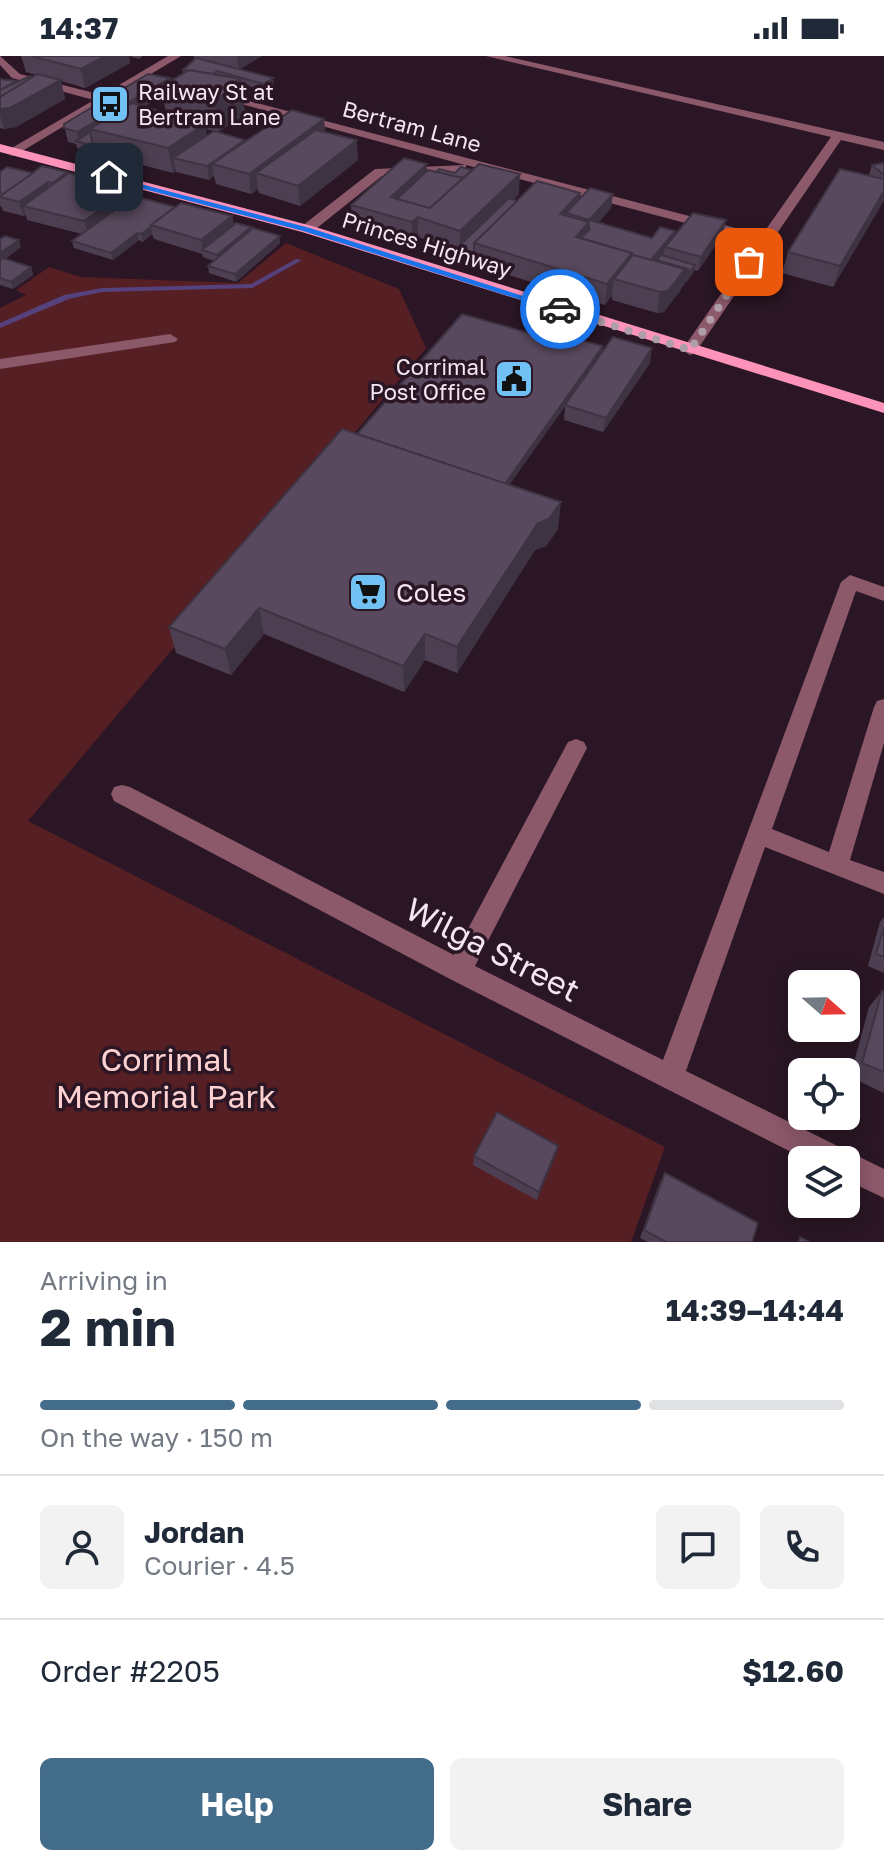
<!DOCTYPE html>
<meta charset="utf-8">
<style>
body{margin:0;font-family:"Golos Text",sans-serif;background:#f2f2f3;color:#1f2937;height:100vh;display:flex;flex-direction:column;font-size:30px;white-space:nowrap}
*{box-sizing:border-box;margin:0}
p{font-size:26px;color:#747a83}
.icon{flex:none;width:44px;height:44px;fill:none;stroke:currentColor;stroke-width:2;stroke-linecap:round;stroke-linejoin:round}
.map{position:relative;height:1186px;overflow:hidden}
.sheet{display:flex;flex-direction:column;background:#fff;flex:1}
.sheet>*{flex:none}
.needle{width:52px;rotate:110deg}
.buttons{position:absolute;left:788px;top:914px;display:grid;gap:16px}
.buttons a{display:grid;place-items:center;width:72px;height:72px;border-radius:12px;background:#fff;box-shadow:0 4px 20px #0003;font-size:40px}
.pin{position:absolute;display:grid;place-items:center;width:68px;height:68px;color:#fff;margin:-34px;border-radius:16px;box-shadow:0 4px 12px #0006}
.courier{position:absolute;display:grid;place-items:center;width:80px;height:80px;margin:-40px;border:6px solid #1a73e8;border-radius:50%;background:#fff;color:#222;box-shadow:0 2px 10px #0007}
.head em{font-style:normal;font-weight:700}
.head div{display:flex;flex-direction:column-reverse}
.head{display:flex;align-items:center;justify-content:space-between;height:136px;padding:0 40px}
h1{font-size:52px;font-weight:700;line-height:60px}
.bar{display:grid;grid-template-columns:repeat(4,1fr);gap:12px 8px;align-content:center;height:96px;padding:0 40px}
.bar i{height:10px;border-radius:6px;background:#e0e1e3}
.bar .selected{background:#446d8c}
.bar p{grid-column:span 4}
.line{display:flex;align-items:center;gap:20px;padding:0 40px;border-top:2px solid #e0e1e3}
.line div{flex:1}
.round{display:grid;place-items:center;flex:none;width:84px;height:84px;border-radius:12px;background:#f2f2f3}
.primary-button{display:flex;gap:16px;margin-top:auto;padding:16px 40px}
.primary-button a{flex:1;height:92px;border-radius:12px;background:#446d8c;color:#fff;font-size:32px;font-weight:700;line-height:92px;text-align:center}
.primary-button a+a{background:#f2f2f3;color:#1f2937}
.status{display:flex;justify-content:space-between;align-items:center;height:56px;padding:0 40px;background:#fff;direction:ltr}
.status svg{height:22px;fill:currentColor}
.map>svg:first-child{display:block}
.green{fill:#561f24}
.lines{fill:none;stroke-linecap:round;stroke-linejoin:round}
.stream{fill:#55417c;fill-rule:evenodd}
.minor{fill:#8c596b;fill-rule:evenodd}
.major{fill:#fd93b9;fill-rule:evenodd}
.wall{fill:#4d3f51;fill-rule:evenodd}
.shaded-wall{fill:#3e3342}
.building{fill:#59495e;stroke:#3e3342;stroke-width:2}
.route{fill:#1a73e8}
.done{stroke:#ae9ea9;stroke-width:8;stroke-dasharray:0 14.4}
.labels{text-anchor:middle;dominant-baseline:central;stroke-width:7;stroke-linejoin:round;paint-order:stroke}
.far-poi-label{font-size:22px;fill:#f5e7f1;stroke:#2a1624;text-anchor:start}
.far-street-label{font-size:22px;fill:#f5e7f1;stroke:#2a1624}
.poi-label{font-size:26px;fill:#f5e7f1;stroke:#2a1624;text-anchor:start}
.near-street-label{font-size:32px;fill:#f5e7f1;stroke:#2a1624}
.near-park-label{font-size:32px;fill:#fed1d1;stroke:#2a1624}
</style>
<div class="status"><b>14:37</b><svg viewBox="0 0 49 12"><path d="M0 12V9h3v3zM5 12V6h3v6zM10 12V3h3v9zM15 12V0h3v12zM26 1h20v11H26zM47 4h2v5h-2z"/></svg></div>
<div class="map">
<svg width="884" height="1186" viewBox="0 0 884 1186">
<rect width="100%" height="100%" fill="#2a1624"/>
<path class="green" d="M286,187L399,233L426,292L28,765L665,1091L631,1186H0V252L26,239L16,234L49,211L81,221L238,227Z"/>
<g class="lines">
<path class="stream" d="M296,203L302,204L252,232L102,236L69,243L0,272V267L64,239L102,232L251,228Z"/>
<g class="minor">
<path d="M0,0L20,18L102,39L168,0H181L14,100L10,99V93L94,44L12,22L0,9Z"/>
<path d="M486,0H505L884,86V94L841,84L695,297L690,299L682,294L757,186L466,109V115L462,116L382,120L312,176H302V170L375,113L465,109L212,40L222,38L762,179L831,81Z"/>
<path d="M170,278L178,283L175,286L0,313V303Z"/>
<path d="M850,519L884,531V545L856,535L772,773L829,796L874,651L877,645L884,643V687L850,804L884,816V838L765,791L686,1015L884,1113V1142L846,1124V1104H807L450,923L114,745L111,738L114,731L122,729L130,731L454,899L568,686L576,683L584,686L587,692L475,910L663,1004L841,526Z"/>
</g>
<path class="major" d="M0,88L312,170L884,347V357L302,176L0,96Z"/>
</g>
<g class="wall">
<path d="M21,0H143L139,3L129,0L130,7L85,32L61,25L65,43L16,71L4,73L0,72V23L17,26L36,19L26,16Z"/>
<path d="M194,0H262L240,13L273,22L274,29L265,35L242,28L245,59L218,76L206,73L207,80L245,86L325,76L358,104L300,150L259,137L258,133L251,138L216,128L214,120L209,124L176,116V115L173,117L96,97L77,92L76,88L68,86L64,68L170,22L171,25L183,18V14L194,4ZM163,40L166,57L144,51Z"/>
<path d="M884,107V144L833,231L782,217L788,196L869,119L872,109Z"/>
<path d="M427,108V115L519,138L513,144L517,145L580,137L579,144L613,138L611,152L598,167L652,182L675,175L674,179L726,164L723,178L698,215L694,214L664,256L657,257L612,244V239L605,249L473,208L474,206L456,200V194L418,181L413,186L352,169L351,149Z"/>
<path d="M0,116H67L68,118L131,143L232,160L234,169L280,180V187L236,226L209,217L208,210L214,205L203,201L202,198L154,183L152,178L143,186L139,184L113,204L74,192L72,185L82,178L27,164L26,159L24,160L3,155L1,150H0Z"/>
<path d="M0,183L21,191L5,203L31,211L33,219L13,233L0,229Z"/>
<path d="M561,286L603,290V296L650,307L603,376L564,364L565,350L509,429L558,473L546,490L535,494L457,617L425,604L404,636L264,578L231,619L176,597L169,571L357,378Z"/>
<path d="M884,861V917L868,910L880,866Z"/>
<path d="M882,935L884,936V1037L850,1021L869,951Z"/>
<path d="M558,1090L537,1144L473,1109L474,1100Z"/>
<path d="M665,1117L752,1186H648L640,1182L660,1126Z"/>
</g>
<g class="shaded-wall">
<path d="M105,0H129L130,7L85,32L81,13Z"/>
<path d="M239,0H262L239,14L237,1Z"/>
<path d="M170,22L173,34L161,31L163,40L142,52L90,73L92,83L80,86L77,76Z"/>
<path d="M273,22L274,29L265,35L264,28Z"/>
<path d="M241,23L245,59L218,76L213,45Z"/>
<path d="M61,24L65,43L16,71L4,73L0,60V47L20,34Z"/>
<path d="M324,63L326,82L256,117L258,133L251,138L249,118Z"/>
<path d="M205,68L209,92L173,102L176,115L173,117L168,92Z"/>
<path d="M245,84L247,98L212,108L214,120L209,124L207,110Z"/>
<path d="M357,84L358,104L300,150L298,130Z"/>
<path d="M427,108V128L392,162L391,141Z"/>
<path d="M520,118L519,138L460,196V175Z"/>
<path d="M48,126L52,140L23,150L26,159L24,160L19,146Z"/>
<path d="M129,133L132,147L88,179L84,165Z"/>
<path d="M884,135V144L833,231L840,210Z"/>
<path d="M580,137L578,157H566L565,171L560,158Z"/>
<path d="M613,138L611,152L590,176V173L589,172L587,187L576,181L588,168L589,164Z"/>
<path d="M232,160L235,174L203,194L201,184Z"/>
<path d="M418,161V181L413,186L412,166Z"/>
<path d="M726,164L723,178L698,215L701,201Z"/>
<path d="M151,171L152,178L143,186L141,178Z"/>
<path d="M251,171L252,179L218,206L217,199Z"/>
<path d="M675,175L673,189L665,191L663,200L655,210L652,203Z"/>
<path d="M137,177L139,184L113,204L111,197Z"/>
<path d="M280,180V187L236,226L235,218Z"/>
<path d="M19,184L21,191L0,206V197Z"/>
<path d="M632,197L629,217L614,223L612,239L605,249L607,228Z"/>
<path d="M695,209L694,216L686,227L687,219Z"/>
<path d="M31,211L33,219L13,233L11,226Z"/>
<path d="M685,213L681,234L664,256L657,257L660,236Z"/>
<path d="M688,213L685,227L681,233L684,219Z"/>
<path d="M603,290L602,298L495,449L496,441Z"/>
<path d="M652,292L650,307L603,376L606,362Z"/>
<path d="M561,446L558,473L546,490L535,494L457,617V591L538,467Z"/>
<path d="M259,552L264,578L231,619L225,593Z"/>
<path d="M425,578V604L404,636L403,610Z"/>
<path d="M558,1090L556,1099L537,1144L539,1136Z"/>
</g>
<g class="building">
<path d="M31,0H105L81,13Z"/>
<path d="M196,2L273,22L264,28L217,15L213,18L183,14Z"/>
<path d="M189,14L241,23L235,26L241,28L213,45L161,31Z"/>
<path d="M37,18L61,24L10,52L0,53V41Z"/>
<path d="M148,18L170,22L77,76L64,72V68Z"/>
<path d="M30,20L32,21L0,41V23L17,25L0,34Z"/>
<path d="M132,47L205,68L168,92L90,73Z"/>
<path d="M292,54L324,63L249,118L212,108Z"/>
<path d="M316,74L357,84L298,130L256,117Z"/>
<path d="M214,75L245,84L207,110L173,102Z"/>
<path d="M90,76L93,90L76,85Z"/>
<path d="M404,102L427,108L391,141L430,152L479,108L520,118L460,175L418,161L412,166L351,149Z"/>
<path d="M884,107V119L872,109Z"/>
<path d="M42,110L67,116L53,127L48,126L19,146L0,141V140Z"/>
<path d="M7,111L33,117L0,140V116Z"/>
<path d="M461,111L472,114L463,122L436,116L439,113L455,117Z"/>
<path d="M840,113L884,123V135L840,210L788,196Z"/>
<path d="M428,114L463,122L430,152L397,143Z"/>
<path d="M69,117L129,133L84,165L23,150Z"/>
<path d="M537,125L580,137L560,158L589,166L576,181L632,197L607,228L474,187Z"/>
<path d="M590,132L613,138L589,164L566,157Z"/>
<path d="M134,140L175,151L151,169V171L141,178L137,177L111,197L72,185Z"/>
<path d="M509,142L517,145L474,187V198L456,193Z"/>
<path d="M181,147L232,160L201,184L151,169Z"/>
<path d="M693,157L726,164L701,201L665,191Z"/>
<path d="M590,164L652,182L660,171L675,175L652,203L688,213L684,219L685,213L633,199L631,201L632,197L581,182L590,173L589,172L588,166Z"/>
<path d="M236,167L251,171L217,199L202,194Z"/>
<path d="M253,172L280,180L235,218L208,210Z"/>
<path d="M5,180L19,184L0,197V183Z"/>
<path d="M633,199L685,213L668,235L660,236L614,223Z"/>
<path d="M661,199L695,209L687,219L688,213L657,204Z"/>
<path d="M3,202L31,211L11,226L0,222V204Z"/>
<path d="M462,258L561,286L576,283L603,290L505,428L357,378Z"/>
<path d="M613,281L652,292L606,362L565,349Z"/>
<path d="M342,373L561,446L549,463L538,467L457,591L425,578L403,610L259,552L225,593L169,571Z"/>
<path d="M884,871V901L876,898Z"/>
<path d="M882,935L884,936V1016L862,1007Z"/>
<path d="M497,1056L558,1090L539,1136L474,1100Z"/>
<path d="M665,1117L758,1167L752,1186H666L644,1174Z"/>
<path d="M800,1181L809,1186H799Z"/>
</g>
<path class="route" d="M106,119L310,172L564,253L556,255L303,175L106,123Z"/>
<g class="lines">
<path class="done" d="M560,253L690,294L749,206"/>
</g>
<defs>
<symbol id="bus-square" viewBox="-11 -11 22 22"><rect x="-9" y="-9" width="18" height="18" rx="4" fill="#71c1f4" stroke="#2a1624"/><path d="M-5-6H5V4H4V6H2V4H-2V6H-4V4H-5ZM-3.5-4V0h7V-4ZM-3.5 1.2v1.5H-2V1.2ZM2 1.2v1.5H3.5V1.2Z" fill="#111"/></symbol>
<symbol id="civic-square" viewBox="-11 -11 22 22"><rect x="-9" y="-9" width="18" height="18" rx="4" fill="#71c1f4" stroke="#2a1624"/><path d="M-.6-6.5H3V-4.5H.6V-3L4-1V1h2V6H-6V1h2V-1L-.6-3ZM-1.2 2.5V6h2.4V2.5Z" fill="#111"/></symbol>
<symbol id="supermarket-square" viewBox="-11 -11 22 22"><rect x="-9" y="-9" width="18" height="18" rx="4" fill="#71c1f4" stroke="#2a1624"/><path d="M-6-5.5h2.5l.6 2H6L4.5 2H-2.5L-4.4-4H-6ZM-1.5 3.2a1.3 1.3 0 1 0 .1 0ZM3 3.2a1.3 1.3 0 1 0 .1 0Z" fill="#111"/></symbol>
</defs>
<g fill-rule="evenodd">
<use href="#bus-square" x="88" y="26" width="44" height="44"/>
<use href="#civic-square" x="492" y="301" width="44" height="44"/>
<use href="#supermarket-square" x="346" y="514" width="44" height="44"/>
</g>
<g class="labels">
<g class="far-poi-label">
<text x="138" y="35">Railway St at<tspan x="138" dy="25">Bertram Lane</tspan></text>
<text x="486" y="310" text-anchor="end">Corrimal<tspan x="486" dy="25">Post Office</tspan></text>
</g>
<g class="far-street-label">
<text transform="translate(412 70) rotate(15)">Bertram Lane</text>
<text transform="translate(427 188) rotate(17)">Princes Highway</text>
</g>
<g class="poi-label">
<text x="396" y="536">Coles</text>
</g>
<g class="near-street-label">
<text transform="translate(493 893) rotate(27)">Wilga Street</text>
</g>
<g class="near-park-label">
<text x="166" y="1003">Corrimal<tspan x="166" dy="37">Memorial Park</tspan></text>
</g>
</g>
</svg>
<div class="buttons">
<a><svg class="needle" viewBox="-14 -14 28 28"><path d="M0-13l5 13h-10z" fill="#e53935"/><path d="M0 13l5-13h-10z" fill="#747a83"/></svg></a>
<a><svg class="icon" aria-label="locate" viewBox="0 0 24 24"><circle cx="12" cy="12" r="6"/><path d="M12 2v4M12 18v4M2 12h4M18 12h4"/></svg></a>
<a><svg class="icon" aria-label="layers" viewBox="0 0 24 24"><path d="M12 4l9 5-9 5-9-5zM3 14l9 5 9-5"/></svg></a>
</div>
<div class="pin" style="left:749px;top:206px;background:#ea580c"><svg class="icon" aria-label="bag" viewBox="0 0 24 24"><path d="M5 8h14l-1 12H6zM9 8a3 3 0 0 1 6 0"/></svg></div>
<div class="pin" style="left:109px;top:121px;background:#1f2937"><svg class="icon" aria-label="home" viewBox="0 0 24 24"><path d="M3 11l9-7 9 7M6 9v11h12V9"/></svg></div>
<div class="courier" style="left:560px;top:253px"><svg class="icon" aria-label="car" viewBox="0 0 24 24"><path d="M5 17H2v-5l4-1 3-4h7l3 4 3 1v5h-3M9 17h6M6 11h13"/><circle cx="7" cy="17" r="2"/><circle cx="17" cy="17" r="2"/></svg></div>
</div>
<section class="sheet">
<div class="head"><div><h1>2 min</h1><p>Arriving in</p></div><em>14:39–14:44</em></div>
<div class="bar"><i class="selected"></i><i class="selected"></i><i class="selected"></i><i></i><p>On the way · 150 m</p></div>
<div class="line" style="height:144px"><a class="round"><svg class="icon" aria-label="person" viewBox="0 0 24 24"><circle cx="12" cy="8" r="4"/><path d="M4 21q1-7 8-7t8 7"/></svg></a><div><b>Jordan</b><p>Courier · 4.5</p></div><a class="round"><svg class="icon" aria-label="chat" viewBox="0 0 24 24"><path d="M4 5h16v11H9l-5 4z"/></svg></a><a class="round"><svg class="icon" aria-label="phone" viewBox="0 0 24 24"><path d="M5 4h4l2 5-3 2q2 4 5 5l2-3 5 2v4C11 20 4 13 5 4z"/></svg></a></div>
<div class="line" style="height:104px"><div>Order #2205</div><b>$12.60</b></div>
<div class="primary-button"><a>Help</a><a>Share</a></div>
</section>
